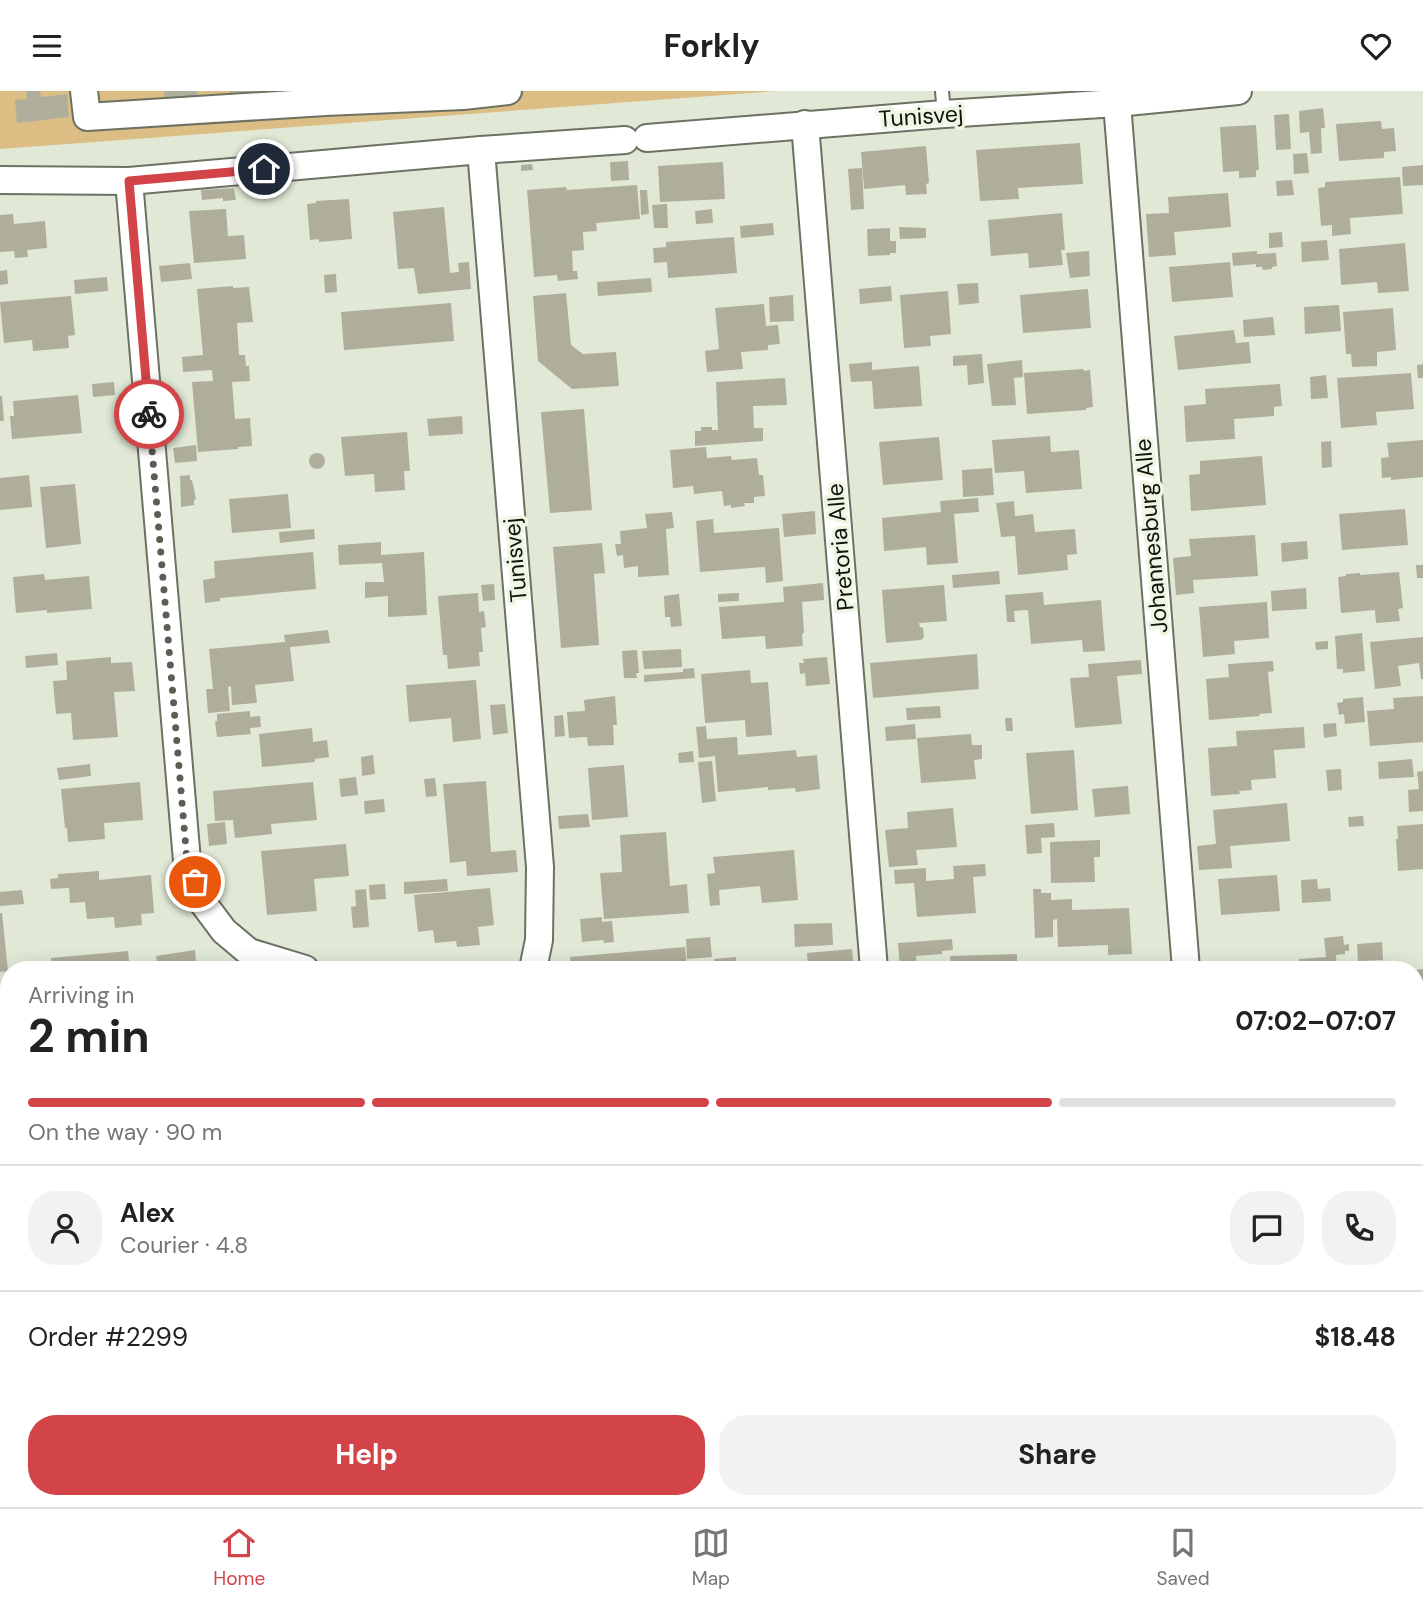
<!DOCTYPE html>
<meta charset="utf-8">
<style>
body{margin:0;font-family:"DM Sans",sans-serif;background:#f2f2f2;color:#222;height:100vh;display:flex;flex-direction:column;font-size:26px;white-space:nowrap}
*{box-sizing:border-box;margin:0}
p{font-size:23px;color:#767676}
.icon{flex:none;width:38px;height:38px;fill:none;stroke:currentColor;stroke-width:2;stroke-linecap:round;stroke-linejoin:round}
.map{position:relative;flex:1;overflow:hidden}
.details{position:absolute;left:0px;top:870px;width:1424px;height:548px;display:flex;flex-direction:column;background:#fff;border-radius:28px 28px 0 0;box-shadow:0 4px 18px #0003}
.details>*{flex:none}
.pin{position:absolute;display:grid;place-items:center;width:60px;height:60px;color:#fff;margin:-30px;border:4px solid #fff;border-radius:50%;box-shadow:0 2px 7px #0007}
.courier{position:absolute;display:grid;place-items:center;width:70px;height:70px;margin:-35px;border:5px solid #d34448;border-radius:50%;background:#fff;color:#222;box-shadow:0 2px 9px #0007}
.headline em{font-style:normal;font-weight:700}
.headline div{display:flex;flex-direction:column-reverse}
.headline{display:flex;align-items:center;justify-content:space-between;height:119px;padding:0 28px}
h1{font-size:46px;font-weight:700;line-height:52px}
.bar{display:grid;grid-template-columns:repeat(4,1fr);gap:10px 7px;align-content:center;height:84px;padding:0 28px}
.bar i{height:9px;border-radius:5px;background:#e0e0e0}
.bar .on{background:#d34448}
.bar p{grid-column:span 4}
.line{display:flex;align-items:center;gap:18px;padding:0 28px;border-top:2px solid #e0e0e0}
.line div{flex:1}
.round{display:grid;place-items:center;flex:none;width:74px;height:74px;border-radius:28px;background:#f2f2f2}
.cta{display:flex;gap:14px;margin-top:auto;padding:14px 28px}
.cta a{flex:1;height:80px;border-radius:28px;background:#d34448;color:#fff;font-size:28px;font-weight:700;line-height:80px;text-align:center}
.cta a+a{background:#f2f2f2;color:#222}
header{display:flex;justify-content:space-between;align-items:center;height:91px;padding:0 28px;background:#fff;font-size:32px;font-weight:700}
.tabs{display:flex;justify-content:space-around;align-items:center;height:98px;border-top:2px solid #e0e0e0;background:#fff;font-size:19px;color:#767676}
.tabs a{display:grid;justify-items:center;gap:4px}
.tabs .on{color:#d34448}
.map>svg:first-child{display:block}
.green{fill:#dcbe84}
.building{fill:#afae9b}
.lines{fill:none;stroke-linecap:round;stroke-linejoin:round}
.service-casing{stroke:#6c7262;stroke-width:16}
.minor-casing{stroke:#6c7262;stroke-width:30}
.tertiary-casing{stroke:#6c7262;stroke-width:37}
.service{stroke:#fff;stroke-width:12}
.minor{stroke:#fff;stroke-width:26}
.tertiary{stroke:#fff;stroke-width:33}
.done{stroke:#5a5e53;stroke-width:7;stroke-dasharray:0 12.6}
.route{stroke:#d34448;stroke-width:9}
.labels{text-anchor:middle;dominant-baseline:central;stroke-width:7;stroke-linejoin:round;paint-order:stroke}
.street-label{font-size:23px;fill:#11130d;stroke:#eff6e3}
</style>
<header><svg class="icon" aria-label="menu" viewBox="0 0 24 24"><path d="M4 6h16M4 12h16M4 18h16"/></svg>Forkly<svg class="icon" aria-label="heart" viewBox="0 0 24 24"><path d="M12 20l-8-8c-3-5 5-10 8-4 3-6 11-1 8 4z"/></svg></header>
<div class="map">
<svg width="1423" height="1416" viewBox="0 0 1423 1416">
<rect width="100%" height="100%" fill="#e1e9d6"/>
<g class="green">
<path d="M0,0H777L0,58Z"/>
<path d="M0,1339L9,1340V1409H76V1416H0Z"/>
</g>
<g class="building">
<path d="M26,0H40L41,6L67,3L69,26L17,32L15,9L27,8Z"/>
<path d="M164,0H197L198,13L166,15Z"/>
<path d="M229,0H249L250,12L230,14Z"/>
<path d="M1323,17L1325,37H1321L1322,62L1311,63L1309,41L1300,42L1299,20Z"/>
<path d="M1289,23L1291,58L1276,59L1274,24Z"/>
<path d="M1381,30L1382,38L1394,37L1396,60L1384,61V67L1339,70L1336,33Z"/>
<path d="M1256,34L1259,79H1256V86L1239,87V80L1223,81L1220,36Z"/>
<path d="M1080,52L1083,93L1018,97L1019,108L980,110L976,59Z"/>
<path d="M926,55L929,92L926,93L927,103L906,104L905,94L864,98L861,61Z"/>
<path d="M1307,62L1309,82L1294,83L1293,63Z"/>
<path d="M628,70L629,89L611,90L610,71Z"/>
<path d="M723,71L725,108L660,111L658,75Z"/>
<path d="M532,73L533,79L521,80V74Z"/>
<path d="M1423,74V94L1403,95L1402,76Z"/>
<path d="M862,77L864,118L851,119L848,78Z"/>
<path d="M1400,86L1403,123L1350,127L1351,143L1332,145V134L1321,135L1318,97L1325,96V91Z"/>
<path d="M1292,89L1294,104L1277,105L1276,90Z"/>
<path d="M637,94L640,128L596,132L597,140L583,141L584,159L572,160L573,180H577L578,188L558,190L557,184L534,186L527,99L566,96L567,99Z"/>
<path d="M234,97L236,109L223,110V107L202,109L201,99Z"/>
<path d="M640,99H647L649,123L641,124Z"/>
<path d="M1228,102L1231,136L1174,141L1176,164L1149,166L1146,123L1169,122L1168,106Z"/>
<path d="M349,108L352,148L319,151V148L310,149L307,113L316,112V110Z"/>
<path d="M667,113L668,137H654L652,114Z"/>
<path d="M444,116L450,182L459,181L458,172L469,171L471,198L418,203L414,177L398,178L393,121Z"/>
<path d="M226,118L228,145L244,144L246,168L194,172L189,120Z"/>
<path d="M712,118L713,132L696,133L695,120Z"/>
<path d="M1062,122L1065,159H1061L1063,174L1029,177L1028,162L991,165L988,129Z"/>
<path d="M13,123L14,133L45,130L47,157L27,159L28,166L15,167L14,160L0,161V124Z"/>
<path d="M773,132L774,144L741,147L740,135Z"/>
<path d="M899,136L926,137V147L900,148Z"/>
<path d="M890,137V150H896V162H890V164L868,165L867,138Z"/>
<path d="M1282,141L1283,156L1269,157V142Z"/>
<path d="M734,146L737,182L668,187L667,171L654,172L653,157L666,156V151Z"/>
<path d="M1327,149L1329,169L1302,171L1301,151Z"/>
<path d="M1405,152L1409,200L1378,202L1377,191L1341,194L1339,158Z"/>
<path d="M1089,160L1090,185L1070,187L1066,162Z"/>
<path d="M1257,160V163L1276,162L1277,175L1272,176V178L1263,179L1262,176H1256V173L1233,175L1232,162Z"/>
<path d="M1230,171L1233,206L1172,211L1169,176Z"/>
<path d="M190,172L192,188L161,191L159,175Z"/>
<path d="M7,179L8,193L0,194V180Z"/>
<path d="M336,183L337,201L325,202L324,184Z"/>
<path d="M107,186L108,200L75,203L74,189Z"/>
<path d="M651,187L652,201L598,205L597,191Z"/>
<path d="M978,192L979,212L959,214L957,193Z"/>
<path d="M233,195V197L249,196L253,231L237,232L239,264H245L246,275H249L250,290L232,291L235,328L250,327L252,355L238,356V358L198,361L192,291L213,290L212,279L183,281L182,266L203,264L197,198Z"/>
<path d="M891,195L892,210L860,213L859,198Z"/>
<path d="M1088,198L1091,237L1023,242L1020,204Z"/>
<path d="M948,200L951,243L930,245L931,255L904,257L900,204Z"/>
<path d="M566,202L571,254L583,263L616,261L619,295L572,298L538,270L533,205Z"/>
<path d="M793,204L794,230L770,231L769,206Z"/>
<path d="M71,205L75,244L68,245L69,257L33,260L32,249L4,252L0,211Z"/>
<path d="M451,212L454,250L344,259L341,221Z"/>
<path d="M764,213L766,235L778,234L780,253L768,254V259L741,261L743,278L707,281L705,260L719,258L715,217Z"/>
<path d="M1339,214L1341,240L1305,243L1304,216Z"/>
<path d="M1393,217L1396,259L1377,261V275L1352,276L1351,263H1346L1343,221Z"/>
<path d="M1273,226L1275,244L1244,246L1243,229Z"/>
<path d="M1234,239L1236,252L1249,251L1251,272L1178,279L1174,245Z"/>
<path d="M982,263L984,292L968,294L967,274L953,275V265Z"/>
<path d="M1022,269L1023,286L1014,287L1016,314L992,315L987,273Z"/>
<path d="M872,271V279L919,275L922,315L874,318L872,290L851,291L849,273Z"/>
<path d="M1423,273V287H1418L1417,274Z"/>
<path d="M1083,278L1084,280L1090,279L1093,316L1086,317V319L1027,323L1024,282Z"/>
<path d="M1411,282L1414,318L1376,321L1377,334L1341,337L1337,287Z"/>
<path d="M1326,284L1328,307L1311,308L1310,286Z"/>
<path d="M785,287L787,314L753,315L754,337H763V350L695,355V340H701V336H712V339H718L716,291Z"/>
<path d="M114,291L115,304L93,306L92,293Z"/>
<path d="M1280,293L1282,315L1274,316V325L1234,328L1235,348L1186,351L1184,315L1206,313L1205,298Z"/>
<path d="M78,304L82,342L12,348L10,325H14L13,310Z"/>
<path d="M0,305H2L4,330H0Z"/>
<path d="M584,318L592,419L550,422L541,321Z"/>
<path d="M462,325L463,343L429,345L427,328Z"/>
<path d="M407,341L410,380H404L405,399L375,401L374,383L345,385L341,346Z"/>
<path d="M1050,345L1051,361L1079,359L1082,398L1026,402L1024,380L995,382L992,349Z"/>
<path d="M939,346L943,389L883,394L879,351Z"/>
<path d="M1423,349V386L1391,389V386L1382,387L1381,367L1389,366L1387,352Z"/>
<path d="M1331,350L1332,376L1322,377L1321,351Z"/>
<path d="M196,354L197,370L175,372L173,357Z"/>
<path d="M706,356L707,367L731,365L732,369L757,367L759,384H763L765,405L754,406V412H744L745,415L731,417V414L724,415L722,400L694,403L693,395L673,397L670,359Z"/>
<circle cx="317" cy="370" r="8"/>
<path d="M1262,365L1266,414L1191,420L1189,384L1200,383V370Z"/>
<path d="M992,377L994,404L963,406L962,379Z"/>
<path d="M29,384L32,416L0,419V387Z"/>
<path d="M190,384V389H192L196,408L194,409V414L181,416L180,385Z"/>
<path d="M75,393L81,453L46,457L40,396Z"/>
<path d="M288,403L291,437L232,442L229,408Z"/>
<path d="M978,407L979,421L954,423L958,472L927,474L926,456L884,460L882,427L941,421L940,410Z"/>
<path d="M1014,410L1015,425L1033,423L1035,441L1075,438L1077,463L1067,464L1068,479L1018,484L1015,445L1001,446L996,412Z"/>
<path d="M1405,418L1408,454L1342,459L1339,423Z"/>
<path d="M815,420L816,443L784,446L782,423Z"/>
<path d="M672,421L674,437L666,438L669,484L638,486V475L624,477L623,464L617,465L615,453H621L620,440L647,437L645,423Z"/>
<path d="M713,428L714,442L779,437L783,490L766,492L765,476L700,481L696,430Z"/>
<path d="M314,438L315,448L280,452L279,441Z"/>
<path d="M1255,444L1258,485L1193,489L1194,502L1176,504L1173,467L1191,465L1189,448Z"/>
<path d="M1307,450L1308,468L1282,471L1281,452Z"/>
<path d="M381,451V464L424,461L427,524L388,526V505L365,507V491H384L382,472L339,474L338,454Z"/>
<path d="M602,452L605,482L594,483L599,554L561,557L553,456Z"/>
<path d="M313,461L316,498L220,507V510L205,512L203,489L215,487L214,470Z"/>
<path d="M1416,474H1423V487H1417Z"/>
<path d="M999,480L1000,493L953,497L952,484Z"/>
<path d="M1399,481L1403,517L1398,518L1400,530L1376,532L1375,519L1341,522L1338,486L1346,485V483L1360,482V484Z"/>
<path d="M44,483L45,489L89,485L92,518L47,522V519L16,522L13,486Z"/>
<path d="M823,492L824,509L802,511L804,542L802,543L803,555L766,558L765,545L722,548L719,516L784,511L783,496Z"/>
<path d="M494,493L495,509L483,510L481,494Z"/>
<path d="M944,494L947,530L919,532L920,536L923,537L924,546L921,549L886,552L882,499Z"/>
<path d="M1306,497L1307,518L1272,520L1271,500Z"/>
<path d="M1043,501L1044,514L1101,509L1105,560L1083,561L1082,549L1031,553L1028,519L1014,520L1015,531H1007L1005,504Z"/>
<path d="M478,502L479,521L484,520L486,536L481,537L483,561H479L480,575L448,578L447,564H443L438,505Z"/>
<path d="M739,502V510L718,511V503Z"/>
<path d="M679,503L682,535L671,536L670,526H665L664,505Z"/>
<path d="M1267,511L1269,547L1234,550L1235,563L1203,566L1199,516Z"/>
<path d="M328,539L330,552L290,556L294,590L255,594L257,612L232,614L231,595L228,596L230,620L208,622L206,598H213L209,558L285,551L284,544Z"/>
<path d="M1362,542L1365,580L1343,582V578H1337L1335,545Z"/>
<path d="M1423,546V588H1421L1419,572L1398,575L1401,595L1375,598L1370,551Z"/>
<path d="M1328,550V558L1316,559L1315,551Z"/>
<path d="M681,558L682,576L644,578L642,560Z"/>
<path d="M637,559L639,582H636L637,587H624L622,560Z"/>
<path d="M57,562L58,574L26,577L25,565Z"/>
<path d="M977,563L979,598L873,607L870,572Z"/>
<path d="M111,566V572L132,571L135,600L114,601L118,646L73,649L71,622L56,623L53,590L67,589L66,570Z"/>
<path d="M827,566L830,593L806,595L805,582L800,583L799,572H804L803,568Z"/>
<path d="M1141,569L1142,583L1117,585L1122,633L1075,637L1070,587L1089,586L1088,573Z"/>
<path d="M1273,570L1274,580L1268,581L1272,622L1259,623L1260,625L1209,629L1206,588L1229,586L1228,573Z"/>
<path d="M694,577L695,587L644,591V584L683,581V578Z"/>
<path d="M750,579L751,592L768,591L772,644L746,646L745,629L705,632L701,583Z"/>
<path d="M476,589L481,648L453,651L451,627L409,631L406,594Z"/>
<path d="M615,605L617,634H613L614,654L588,655L587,646L569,647L567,621L585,620L584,609Z"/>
<path d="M1423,605V651L1370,655L1367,620L1394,618L1393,607Z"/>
<path d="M1363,606L1365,631L1345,633L1344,623L1339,624L1337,612L1343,611V608Z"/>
<path d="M505,613L508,642L493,644L490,614Z"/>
<path d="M940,615L941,627L907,629L906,617Z"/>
<path d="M250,620V626L260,625L261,636L250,637L251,643L217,646L215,630H217V623Z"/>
<path d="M563,624L565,645L555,646L554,625Z"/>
<path d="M1005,627H1012L1013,640H1006Z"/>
<path d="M1336,632L1337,645L1324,647L1323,633Z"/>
<path d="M915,633L916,648L886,650L885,636Z"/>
<path d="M706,635L707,648L737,646L738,664L796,659L797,666L817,664L820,698L796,701L795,697L768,699V696L718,701L715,665L699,667L696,636Z"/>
<path d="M1304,636L1305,657L1274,659L1276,687L1251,689L1252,699L1239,700L1240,703L1211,705L1208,657L1237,655L1236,640Z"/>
<path d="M312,637L313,651L327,649L329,666L315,668V671L262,676L259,643Z"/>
<path d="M971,643L972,654H982V668L974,669L976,688L921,692L917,647Z"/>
<path d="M1074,659L1078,719L1031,723L1026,662Z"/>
<path d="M693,660L694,671L679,672L678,662Z"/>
<path d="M373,664L375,683L362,685L361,666Z"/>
<path d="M1412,668L1414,686L1379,688L1378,671Z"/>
<path d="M712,670L716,710L702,712L698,671Z"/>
<path d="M90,673L91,685L59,689L57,677Z"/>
<path d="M624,674L628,726L592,729L588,677Z"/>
<path d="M1341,678L1342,699L1328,700L1326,679Z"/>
<path d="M1423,680V720L1409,721L1408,699L1419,698L1417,681Z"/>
<path d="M356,686L358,704L341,706L339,688Z"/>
<path d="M435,687L437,705L426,706L424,688Z"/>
<path d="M486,690L491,761L516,759L518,781L467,785L466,770L450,772L443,693Z"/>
<path d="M140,691L143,729L104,732L105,748L68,751L67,737H65L61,698Z"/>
<path d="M313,691L317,729L271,733L272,743L235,747L233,729L215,730L213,700Z"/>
<path d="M1128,695L1130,723L1095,726L1092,698Z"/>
<path d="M384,708L385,721L365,723L364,710Z"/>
<path d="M1287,712L1290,750L1230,755L1232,777L1199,779L1197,755L1216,753L1213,719Z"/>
<path d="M953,717L957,756L916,759L918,774L889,776L885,739L908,737L907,721Z"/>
<path d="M588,723L590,736L559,738L558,725Z"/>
<path d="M1363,725L1364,735L1349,736L1348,726Z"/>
<path d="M225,731L227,753L209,755L207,733Z"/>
<path d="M1054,732L1055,746L1041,747L1042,762L1027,763L1025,734Z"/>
<path d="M1423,733V778L1398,780L1396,748H1398L1397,735Z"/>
<path d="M666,741L670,795L687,793L689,822L604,828L600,782L622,781L620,744Z"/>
<path d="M1100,749V766H1094L1095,791L1051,792L1050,751Z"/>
<path d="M346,753L349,785L314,788L317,820L267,824L261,760Z"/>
<path d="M794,759L798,809L762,812L760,795L719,799L720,814L710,815L707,783L715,782L713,766Z"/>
<path d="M985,773L986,785L973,786L976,822L917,826L914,792L895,793L894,779L926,777V790L954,788L953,775Z"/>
<path d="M99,780V789L151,784L154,822L141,823L142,834L115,837L114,826L87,828L85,811L70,812L69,797L51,798L50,788L58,787V783Z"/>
<path d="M1277,784L1280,820L1221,824L1218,788Z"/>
<path d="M447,788L448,800L404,803V791Z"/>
<path d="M1317,788L1318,798L1330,797L1331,810L1302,812L1301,789Z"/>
<path d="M385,793L386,808L370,809L369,794Z"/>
<path d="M490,797L494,834L478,836L480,854L457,856L456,850L435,852L433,839L418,841L414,804Z"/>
<path d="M366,798L369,836L353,837L351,816L356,815L355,799Z"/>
<path d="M1033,798H1041V802H1051V809L1072,808V819L1129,817L1132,863L1108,864V854L1058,856L1057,828L1053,829V846L1035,847Z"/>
<path d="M22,799L24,813L0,815V801Z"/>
<path d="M0,822H2L8,880L0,881Z"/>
<path d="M602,826V831L612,830L614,851L604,852L603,849L582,851L580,828Z"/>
<path d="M832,832L833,854L795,856L794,833Z"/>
<path d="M1343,845L1344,854L1349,853V860H1345V863L1336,864L1337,878H1300L1299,868L1326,866L1324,847Z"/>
<path d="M710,846L712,866L687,868L686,848Z"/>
<path d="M952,848L953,859L942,860V863L916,865L917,878H900L898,852Z"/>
<path d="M1382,851L1383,869L1358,870L1357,853Z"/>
<path d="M685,856L687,878H571L570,866Z"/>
<path d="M852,858L854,878H833V873L808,875L807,862Z"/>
<path d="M195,859L196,871L171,874V878H158L156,865Z"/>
<path d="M128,860L130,878H52L51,867Z"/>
<path d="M1017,863V878H951L950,865Z"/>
<path d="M736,866L737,878H715L714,868Z"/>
<path d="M1400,870L1401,878H1360V875Z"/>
<path d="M802,871L803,878H744V877Z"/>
<path d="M1423,878V915L1416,916V879Z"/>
<path d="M0,964L9,967L7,982L0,980Z"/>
<path d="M0,984L9,987V993L5,1005L0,1004Z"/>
<path d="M0,1006L9,1009V1074L0,1071Z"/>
<rect x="1416" y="1018" width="7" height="40"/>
<path d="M1423,1079V1093H1420L1417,1080Z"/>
<path d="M1423,1155V1196L1416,1197V1156Z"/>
<rect x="1416" y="1246" width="7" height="71"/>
<path d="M1416,1329H1423V1365L1416,1366Z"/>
<path d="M46,1409H72L71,1416H46Z"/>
<path d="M117,1409H205L202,1416H115Z"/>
<path d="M422,1409H473L471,1416H420Z"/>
<path d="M495,1409H531L528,1416H497L493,1415Z"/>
<path d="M570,1409H603L624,1415L568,1416Z"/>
<path d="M663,1409H694L709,1414V1416H661Z"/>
<path d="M1166,1409H1206L1204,1416H1163Z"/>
<path d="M1248,1409H1284L1282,1416H1246Z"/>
<path d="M1294,1409H1344L1341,1416H1292Z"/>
<path d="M1353,1409L1368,1411L1366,1416H1351Z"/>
</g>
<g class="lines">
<defs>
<g id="service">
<path d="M942,0L944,23"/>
<path d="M20,1416L21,1409"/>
</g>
<g id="minor">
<path d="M84,0L87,26L325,11L463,5L508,0"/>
<path d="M1117,12L1186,878"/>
<path d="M805,33L874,878"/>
<path d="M647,47L944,23L1117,12L1238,0"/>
<path d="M481,59L540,776L539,849L533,878"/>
<path d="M0,89L129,90L481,59L625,49"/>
<path d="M129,90L187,770L203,812L224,840L249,861L305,878"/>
<path d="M369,1416L371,1409"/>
<path d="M1134,1416L1136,1409"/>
</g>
<g id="tertiary">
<path d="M0,1147L9,1150"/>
<path d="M835,1409L858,1416"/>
</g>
</defs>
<use href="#service" class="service-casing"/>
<use href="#minor" class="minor-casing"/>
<use href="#tertiary" class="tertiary-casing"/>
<use href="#service" class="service"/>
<use href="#minor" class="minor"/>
<use href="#tertiary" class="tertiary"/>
</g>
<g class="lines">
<path class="done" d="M149,323L187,770L195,791"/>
<path class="route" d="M149,323L129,90L264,78"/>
</g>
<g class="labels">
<g class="street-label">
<text transform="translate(921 25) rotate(-4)">Tunisvej</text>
<text transform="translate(1151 445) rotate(-95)">Johannesburg Alle</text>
<text transform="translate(840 456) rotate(-95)">Pretoria Alle</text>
<text transform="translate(515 469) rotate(-95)">Tunisvej</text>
</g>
</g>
</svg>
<div class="pin" style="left:195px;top:791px;background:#ea580c"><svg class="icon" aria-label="bag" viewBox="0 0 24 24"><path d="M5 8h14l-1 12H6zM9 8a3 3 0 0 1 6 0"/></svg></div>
<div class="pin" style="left:264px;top:78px;background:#1f2937"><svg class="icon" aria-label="home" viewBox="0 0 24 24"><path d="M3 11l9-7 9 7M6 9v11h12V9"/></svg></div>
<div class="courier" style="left:149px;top:323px"><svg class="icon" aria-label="bike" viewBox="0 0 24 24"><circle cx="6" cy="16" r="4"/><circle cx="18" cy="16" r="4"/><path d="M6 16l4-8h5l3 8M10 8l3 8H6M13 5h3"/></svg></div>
<section class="details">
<div class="headline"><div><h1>2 min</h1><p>Arriving in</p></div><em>07:02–07:07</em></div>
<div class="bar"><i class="on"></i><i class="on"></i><i class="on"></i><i></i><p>On the way · 90 m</p></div>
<div class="line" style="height:126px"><a class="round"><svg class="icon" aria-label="person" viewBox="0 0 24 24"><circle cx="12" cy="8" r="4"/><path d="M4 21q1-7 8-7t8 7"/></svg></a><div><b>Alex</b><p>Courier · 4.8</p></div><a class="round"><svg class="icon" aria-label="chat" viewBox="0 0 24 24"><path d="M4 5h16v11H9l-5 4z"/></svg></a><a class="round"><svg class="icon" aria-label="phone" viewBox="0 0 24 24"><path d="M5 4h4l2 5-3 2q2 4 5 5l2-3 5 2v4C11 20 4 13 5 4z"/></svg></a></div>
<div class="line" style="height:91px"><div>Order #2299</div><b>$18.48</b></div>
<div class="cta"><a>Help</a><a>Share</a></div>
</section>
</div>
<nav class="tabs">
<a class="on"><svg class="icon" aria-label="home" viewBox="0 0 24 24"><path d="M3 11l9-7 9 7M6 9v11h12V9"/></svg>Home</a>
<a><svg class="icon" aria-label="map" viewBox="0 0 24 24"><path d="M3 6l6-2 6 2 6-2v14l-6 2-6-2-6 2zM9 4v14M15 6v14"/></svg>Map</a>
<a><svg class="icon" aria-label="saved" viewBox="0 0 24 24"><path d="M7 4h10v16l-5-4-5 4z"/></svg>Saved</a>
</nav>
